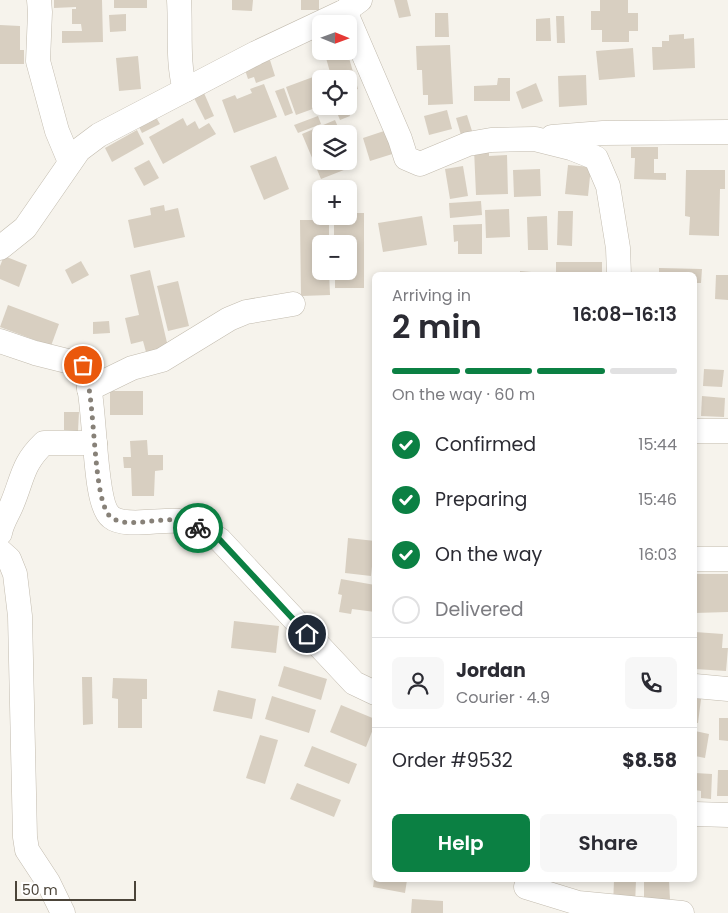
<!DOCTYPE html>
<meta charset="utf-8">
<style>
body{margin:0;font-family:Poppins,sans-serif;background:#f7f7f7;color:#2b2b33;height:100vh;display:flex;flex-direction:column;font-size:19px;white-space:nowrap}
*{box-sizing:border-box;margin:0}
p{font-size:16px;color:#7c7c81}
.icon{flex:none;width:28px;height:28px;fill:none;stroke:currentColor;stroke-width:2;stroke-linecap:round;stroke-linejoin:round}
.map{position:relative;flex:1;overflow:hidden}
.side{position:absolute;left:372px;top:272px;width:325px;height:610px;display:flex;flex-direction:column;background:#fff;border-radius:8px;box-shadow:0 2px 8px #0003}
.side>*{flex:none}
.needle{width:32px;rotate:91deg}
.tools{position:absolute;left:312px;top:15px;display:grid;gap:10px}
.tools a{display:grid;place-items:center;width:45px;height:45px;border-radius:8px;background:#fff;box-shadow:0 2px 8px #0003;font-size:25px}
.scale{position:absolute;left:15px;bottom:12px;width:121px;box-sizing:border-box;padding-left:5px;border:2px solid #4b4439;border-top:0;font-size:14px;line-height:18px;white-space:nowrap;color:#4b4439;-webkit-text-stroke:4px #fff;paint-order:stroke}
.pin{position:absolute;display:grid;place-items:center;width:42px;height:42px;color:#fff;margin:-21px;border:2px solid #fff;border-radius:50%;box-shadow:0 1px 5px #0007}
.courier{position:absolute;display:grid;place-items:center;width:50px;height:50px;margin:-25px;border:4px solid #0b8043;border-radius:50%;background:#fff;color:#222;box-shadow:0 1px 6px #0007}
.overview em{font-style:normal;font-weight:600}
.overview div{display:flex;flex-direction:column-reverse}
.overview{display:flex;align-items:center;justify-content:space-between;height:85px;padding:0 20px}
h1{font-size:32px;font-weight:600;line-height:38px}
.bar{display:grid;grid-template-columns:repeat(4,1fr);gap:8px 5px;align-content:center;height:60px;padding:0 20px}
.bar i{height:6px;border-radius:4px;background:#e1e1e2}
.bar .selected{background:#0b8043}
.bar p{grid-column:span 4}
.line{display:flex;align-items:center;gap:12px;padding:0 20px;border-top:1px solid #e1e1e2}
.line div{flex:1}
.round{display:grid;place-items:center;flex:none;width:52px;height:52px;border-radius:8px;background:#f7f7f7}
ol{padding:0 20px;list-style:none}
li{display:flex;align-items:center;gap:15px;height:55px}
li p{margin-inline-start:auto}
li .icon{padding:5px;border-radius:50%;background:#0b8043;color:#fff;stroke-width:4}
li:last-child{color:#7c7c81}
li i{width:28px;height:28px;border:2px solid #e1e1e2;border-radius:50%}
.primary-button{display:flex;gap:10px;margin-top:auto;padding:10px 20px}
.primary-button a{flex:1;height:58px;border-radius:8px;background:#0b8043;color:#fff;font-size:20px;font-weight:600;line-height:58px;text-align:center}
.primary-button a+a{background:#f7f7f7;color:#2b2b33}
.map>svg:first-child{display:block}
.building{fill:#d8cfc1}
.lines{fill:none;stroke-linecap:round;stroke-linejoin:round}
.minor-casing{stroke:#c2bbae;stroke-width:25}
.minor{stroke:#fff;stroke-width:24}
.done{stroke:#878178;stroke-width:5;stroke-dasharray:0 9}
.route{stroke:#0b8043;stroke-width:6}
</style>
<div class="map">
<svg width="728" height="913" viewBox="0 0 728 913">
<rect width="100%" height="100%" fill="#f6f3ec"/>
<g class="building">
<path d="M54,0H102L103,42L62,43V31H82L81,24H72V9H76V7L54,8Z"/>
<rect x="114" y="0" width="33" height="8"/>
<path d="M232,0H253L252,11L232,10Z"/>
<rect x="301" y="0" width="18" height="10"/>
<path d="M394,0H407L411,16L399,18Z"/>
<path d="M600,0H628V13H638V31H629V42H602V30H591V11H600Z"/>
<path d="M435,13H448L449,37H435Z"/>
<path d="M126,14V31L110,32L109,15Z"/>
<path d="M556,16H564L565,43H557Z"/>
<path d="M550,18L551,41H536V19Z"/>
<path d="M0,25L20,26V50H24V64H0Z"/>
<path d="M684,34V39L694,38L695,68L653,70L652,47H662V41H669V35Z"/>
<path d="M450,45L453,104L428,105V95H423L422,70H417L416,46Z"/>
<path d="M633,48L635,77L599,80L596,51Z"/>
<path d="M324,51H347L358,89L349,92V79H332Z"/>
<path d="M138,56L141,89L119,91L116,58Z"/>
<path d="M270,60L275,76L256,83L254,77L248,79L245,70Z"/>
<path d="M586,75L587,105L559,107L558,76Z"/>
<path d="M313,77L321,99V106L296,115L286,87Z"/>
<path d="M498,78H510V101H474V86L497,85Z"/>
<path d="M536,83L543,101L522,109L516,92Z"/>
<path d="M264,84L277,117L234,133L222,100L235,95L237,99L252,93L250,89Z"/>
<path d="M284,88L293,113L285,116L275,91Z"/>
<path d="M204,93L214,116L205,120L194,98Z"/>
<path d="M344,106H346L350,116L340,120L336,110Z"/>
<path d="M447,110L452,129L429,135L424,116Z"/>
<path d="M154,114L160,124L142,133L137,123Z"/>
<path d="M467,115L472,131L461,135L456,118Z"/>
<path d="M318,116L321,124L298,133L294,125Z"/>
<path d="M183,118L187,126L195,121L199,129L209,123L216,134L163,164L149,137Z"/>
<path d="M335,120L341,134H321V161H349V154L354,166L321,179L302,134Z"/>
<path d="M137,130L144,144L112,162L105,148Z"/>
<path d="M387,130L402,151L370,161L363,138Z"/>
<path d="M631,147H658V159H654V173H666V180L634,179L635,158H631Z"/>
<path d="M474,149H489V156L507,155L508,194L476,195Z"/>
<path d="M276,156L289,189L264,200L250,166Z"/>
<path d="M149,160L159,178L144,186L134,168Z"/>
<path d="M568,165L591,167L588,196L565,194Z"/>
<path d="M463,166L468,196L450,199L445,169Z"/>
<path d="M540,169L541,196L514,197L513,170Z"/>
<path d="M686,170H725V189H720L719,236L689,235L690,217L685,216Z"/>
<path d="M481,201L482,215L450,218L449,203Z"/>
<path d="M164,205L165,211L178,208L185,237L134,248L128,220L151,215L150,208Z"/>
<path d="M509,209L510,237L486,238L485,210Z"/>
<path d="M558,211H573L572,246L557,245Z"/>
<path d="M349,213H364V288H335V271H349V244H334V216H349Z"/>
<path d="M422,216L427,245L383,252L378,223Z"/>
<path d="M547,216L548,250H528L527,217Z"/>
<path d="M300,220H329V244H321V271H329L330,295L301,296Z"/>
<path d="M482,224V254H458V241L454,242L453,225Z"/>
<path d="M4,256L27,265L19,287L0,279V266Z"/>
<path d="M81,261L89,275L72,284L65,270Z"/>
<rect x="556" y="262" width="46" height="13"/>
<path d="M659,268L702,269L701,283H695V275H659Z"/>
<path d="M150,270L168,347L146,352L143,341L131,344L125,318L139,315L130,275Z"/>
<path d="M520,271L543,273V275H520Z"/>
<path d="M716,275H728V300L715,299Z"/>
<path d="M178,281L189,326L168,331L157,286Z"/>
<path d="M8,305L59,324L51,346L0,327Z"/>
<path d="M109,321L110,333L93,334V322Z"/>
<path d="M704,369L724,370L722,387L703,386Z"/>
<rect x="110" y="391" width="33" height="24"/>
<path d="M702,396L725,398L724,417L701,416Z"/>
<path d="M64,412H79L78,431L64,430Z"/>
<path d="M147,440L148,455H163V470L155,471L154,496H132L131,468H124L123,457H131L130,441Z"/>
<path d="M348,538L375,541V557H373L371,576L345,573Z"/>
<path d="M695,574H728V612L695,613Z"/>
<path d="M341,579L375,585V612L352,609L351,614L339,612L342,595L338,594Z"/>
<path d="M234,621L279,626L276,653L231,648Z"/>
<path d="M695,632L723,634L722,648H728L726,671L695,669Z"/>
<path d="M284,666L327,679L321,700L278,686Z"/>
<path d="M82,677H92L93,724L83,725Z"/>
<path d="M113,678L147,679V699H142V728H118V699L112,698Z"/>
<path d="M218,690L256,699L252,719L213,711Z"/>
<path d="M272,696L316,710L309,733L265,719Z"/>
<path d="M695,698L701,699L698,723H695Z"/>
<path d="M341,705L375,719V724L366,747L330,732Z"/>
<path d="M719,718H728V741L719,740Z"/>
<path d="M695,731L709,734L705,758L695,756Z"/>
<path d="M260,735L278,740L265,784L246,778Z"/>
<path d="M312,746L357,764L349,784L304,766Z"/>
<path d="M718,770H728V796H717Z"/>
<path d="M695,773L712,774L711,799L701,798V791L695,790Z"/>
<path d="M297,783L341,800L334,817L290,799Z"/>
<path d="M374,880H407L405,893L373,887Z"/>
<path d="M614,880H636L635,906H613Z"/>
<path d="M644,880H669L670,900L644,901Z"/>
<path d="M412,899L443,901V913H411Z"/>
</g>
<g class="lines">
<defs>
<g id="minor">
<path d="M39,0L40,12L38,61L57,131L70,162"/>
<path d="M179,0C181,30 177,61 185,90"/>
<path d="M345,11L400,139L406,158L420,164L468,144L491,140L535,139L571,148L596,158L608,186L618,248L619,275"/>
<path d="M552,137L603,133L728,132"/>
<path d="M0,248L25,228L79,150L99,135L256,53L345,11L360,0"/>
<path d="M0,341L35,353L83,365C98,395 91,502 111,517C124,528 161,519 179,521C193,522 208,532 220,540L354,683L375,693"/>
<path d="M89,389L132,368L162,360L229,319L246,312L293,304"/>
<path d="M695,431H728"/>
<path d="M0,533C2,522 8,514 12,504C23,478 22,464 44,443H95"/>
<path d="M0,551L9,559L15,574L20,616L25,837L27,850L48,882L63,913"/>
<path d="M695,559H728"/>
<path d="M695,686L728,689"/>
<path d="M695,814L728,815"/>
<path d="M526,887L578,903L682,913"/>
</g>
</defs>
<use href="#minor" class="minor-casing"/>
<use href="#minor" class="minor"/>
</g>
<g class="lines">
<path class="done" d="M83,365C97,394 91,505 112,518C130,529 160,516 180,521C186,522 193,526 198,528"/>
<path class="route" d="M198,528L220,540L307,634"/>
</g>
</svg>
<div class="tools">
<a><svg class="needle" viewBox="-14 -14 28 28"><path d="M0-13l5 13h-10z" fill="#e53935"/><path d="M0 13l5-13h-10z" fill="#7c7c81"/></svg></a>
<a><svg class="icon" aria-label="locate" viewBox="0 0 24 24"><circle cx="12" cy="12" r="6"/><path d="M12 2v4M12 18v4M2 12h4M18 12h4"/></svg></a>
<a><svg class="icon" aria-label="layers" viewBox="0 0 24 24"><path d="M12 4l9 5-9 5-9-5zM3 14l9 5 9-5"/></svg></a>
<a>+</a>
<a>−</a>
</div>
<div class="scale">50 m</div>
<div class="pin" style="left:83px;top:365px;background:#ea580c"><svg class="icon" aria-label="bag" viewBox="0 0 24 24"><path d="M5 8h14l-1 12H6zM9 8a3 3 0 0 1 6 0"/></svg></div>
<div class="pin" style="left:307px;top:634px;background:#1f2937"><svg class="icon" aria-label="home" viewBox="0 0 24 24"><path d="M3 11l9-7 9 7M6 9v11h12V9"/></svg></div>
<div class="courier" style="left:198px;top:528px"><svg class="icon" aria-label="bike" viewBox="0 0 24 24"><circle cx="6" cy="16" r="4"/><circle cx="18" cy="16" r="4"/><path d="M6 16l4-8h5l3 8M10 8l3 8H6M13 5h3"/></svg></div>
<section class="side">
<div class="overview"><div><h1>2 min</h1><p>Arriving in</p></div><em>16:08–16:13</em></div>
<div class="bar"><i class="selected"></i><i class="selected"></i><i class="selected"></i><i></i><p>On the way · 60 m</p></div>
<ol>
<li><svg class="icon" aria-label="check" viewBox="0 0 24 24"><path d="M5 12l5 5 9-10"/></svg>Confirmed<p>15:44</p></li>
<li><svg class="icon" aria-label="check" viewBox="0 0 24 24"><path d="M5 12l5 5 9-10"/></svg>Preparing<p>15:46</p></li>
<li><svg class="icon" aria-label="check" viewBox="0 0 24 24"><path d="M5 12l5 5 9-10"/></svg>On the way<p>16:03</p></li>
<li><i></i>Delivered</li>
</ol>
<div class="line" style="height:90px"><a class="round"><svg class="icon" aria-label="person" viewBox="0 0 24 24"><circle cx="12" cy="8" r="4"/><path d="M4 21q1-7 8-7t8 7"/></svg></a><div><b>Jordan</b><p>Courier · 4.9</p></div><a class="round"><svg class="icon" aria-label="phone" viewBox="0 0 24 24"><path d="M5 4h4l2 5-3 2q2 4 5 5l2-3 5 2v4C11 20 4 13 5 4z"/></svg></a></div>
<div class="line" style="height:65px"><div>Order #9532</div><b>$8.58</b></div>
<div class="primary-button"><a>Help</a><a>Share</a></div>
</section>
</div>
